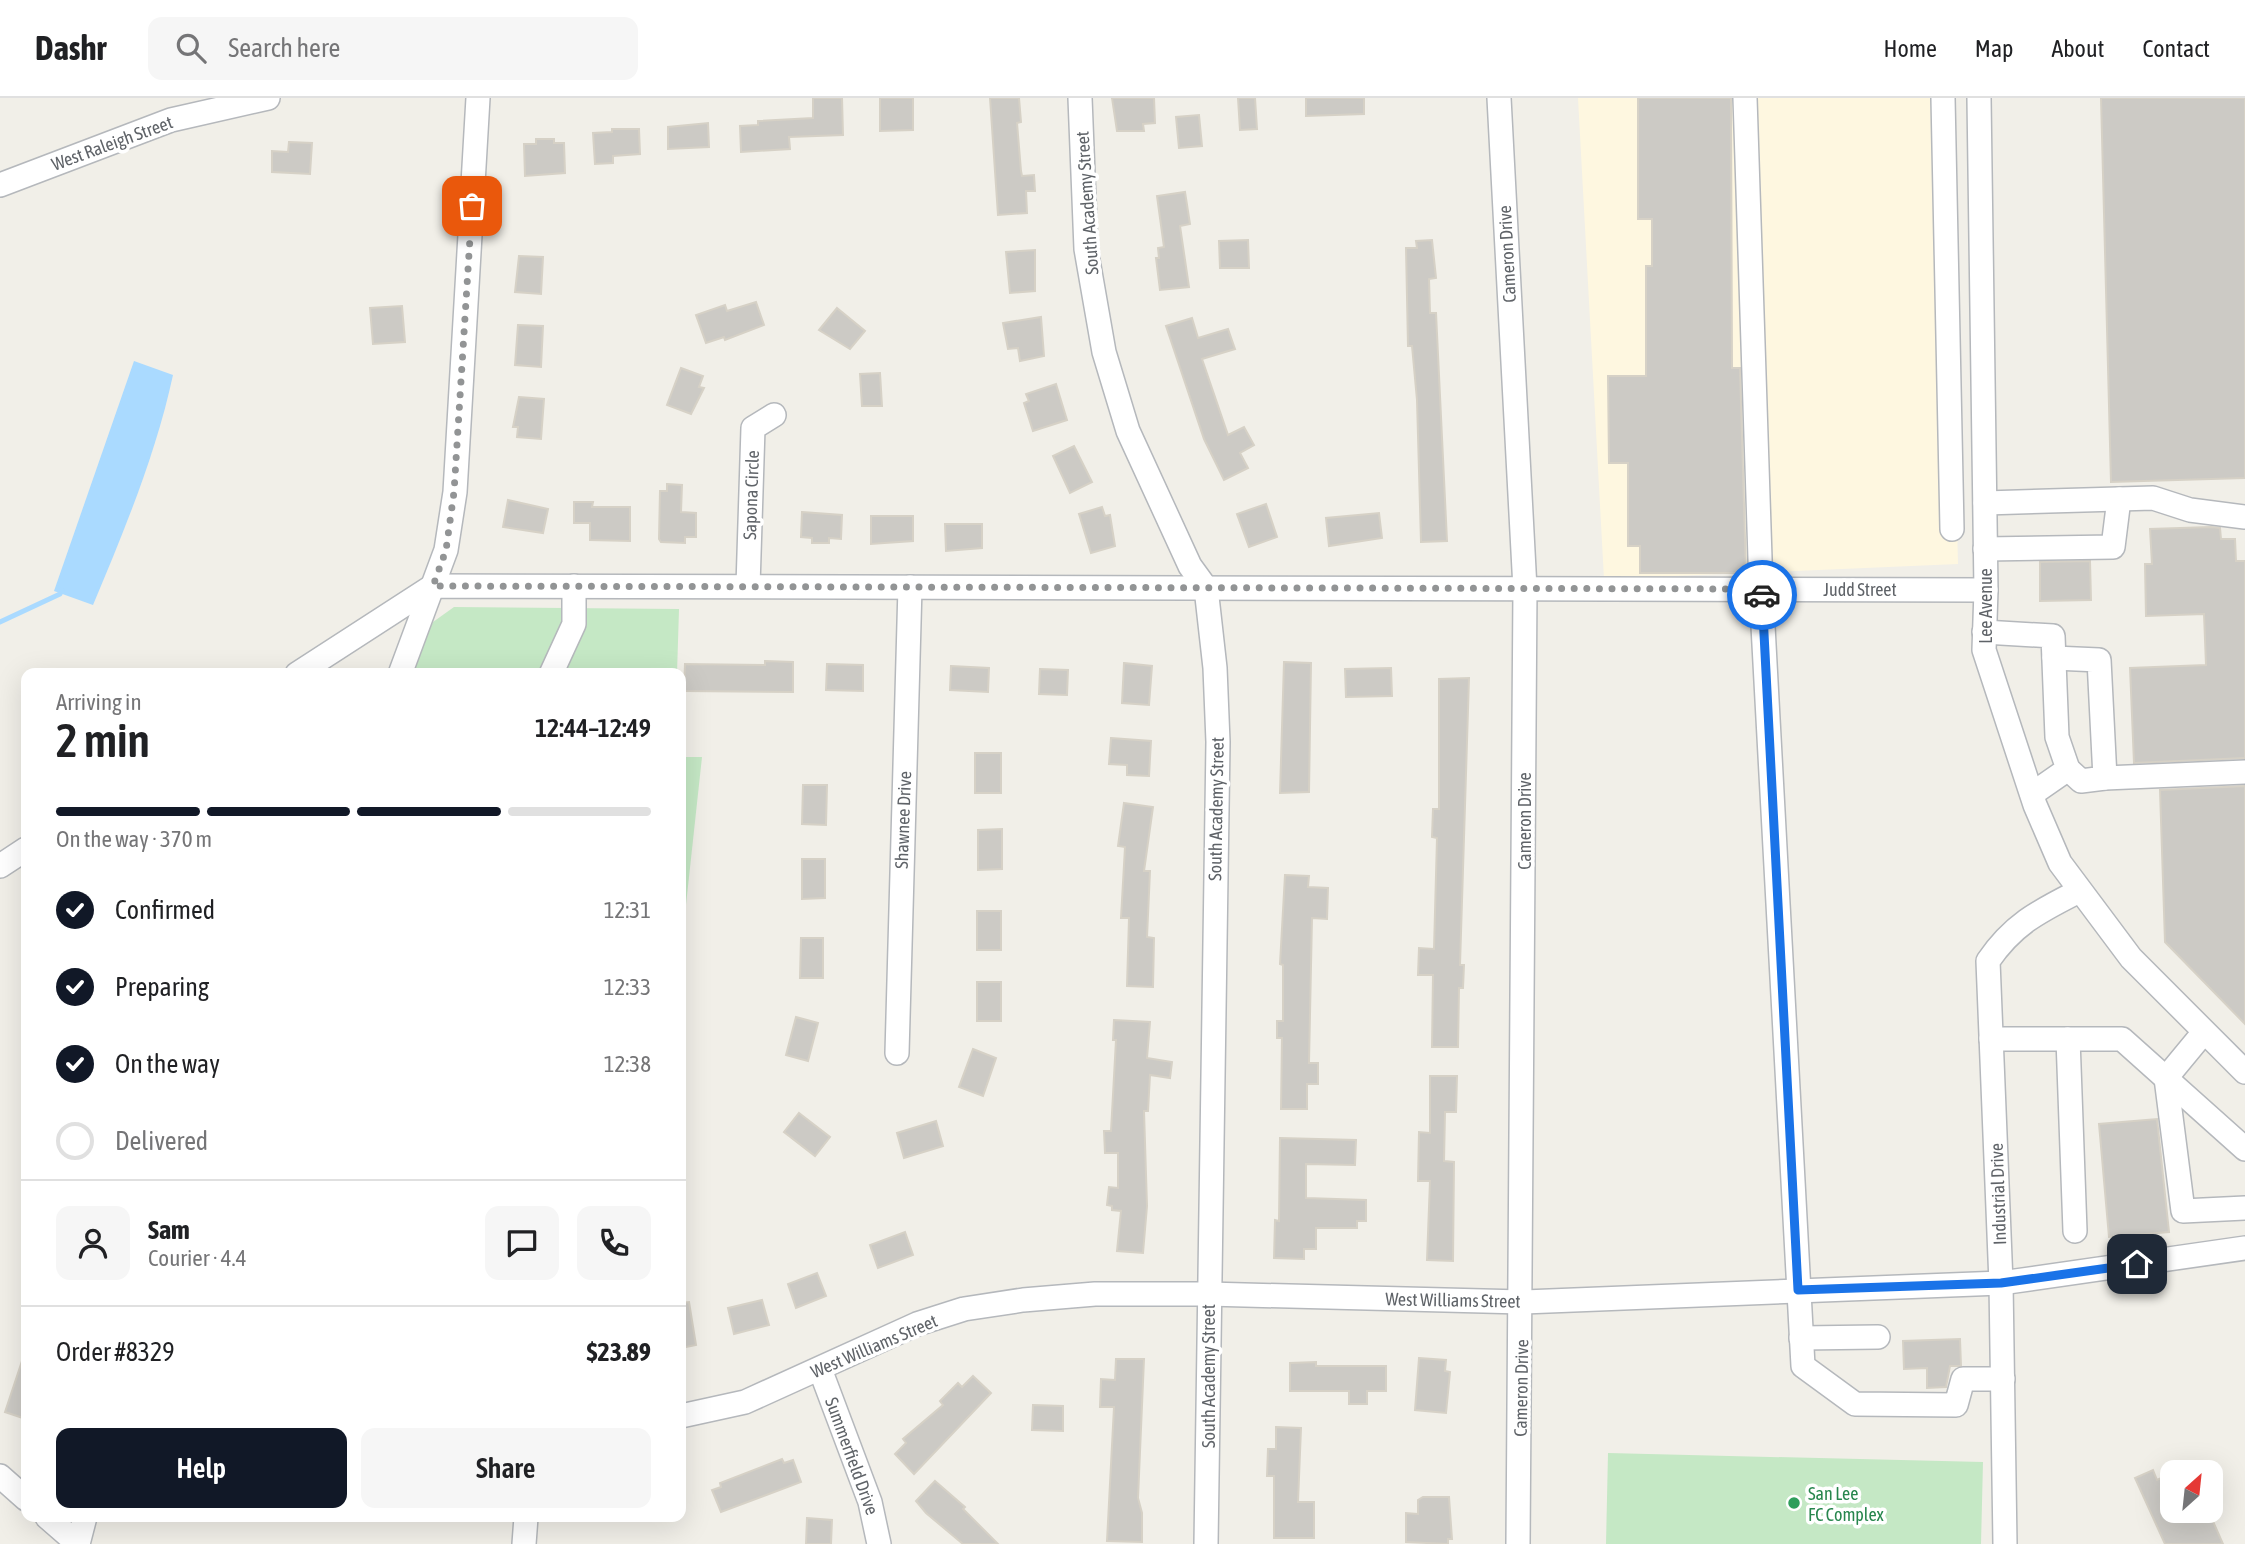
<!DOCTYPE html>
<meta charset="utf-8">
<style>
body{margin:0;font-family:"Asap Condensed",sans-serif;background:#f6f6f6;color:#202124;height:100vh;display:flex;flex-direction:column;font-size:26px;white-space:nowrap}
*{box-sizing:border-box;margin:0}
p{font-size:23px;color:#757577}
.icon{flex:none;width:38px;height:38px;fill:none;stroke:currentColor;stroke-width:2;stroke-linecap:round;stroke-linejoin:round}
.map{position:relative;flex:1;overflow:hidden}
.sheet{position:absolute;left:21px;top:570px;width:665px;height:854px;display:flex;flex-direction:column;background:#fff;border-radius:14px;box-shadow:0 7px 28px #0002}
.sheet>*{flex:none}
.needle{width:46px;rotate:27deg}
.buttons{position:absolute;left:2160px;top:1362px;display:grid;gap:14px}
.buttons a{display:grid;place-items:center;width:63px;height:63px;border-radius:14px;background:#fff;box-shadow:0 7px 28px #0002;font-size:35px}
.pin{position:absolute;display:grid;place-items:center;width:60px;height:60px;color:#fff;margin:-30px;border-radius:14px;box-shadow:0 4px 10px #0006}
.courier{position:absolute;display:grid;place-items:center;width:70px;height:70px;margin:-35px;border:5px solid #1a73e8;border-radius:50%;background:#fff;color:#222;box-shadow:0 2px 9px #0007}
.overview em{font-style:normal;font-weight:600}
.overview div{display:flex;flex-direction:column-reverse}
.overview{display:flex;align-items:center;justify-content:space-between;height:119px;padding:0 35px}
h1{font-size:46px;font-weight:600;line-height:52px}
.bar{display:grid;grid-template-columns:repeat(4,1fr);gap:10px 7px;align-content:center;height:84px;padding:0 35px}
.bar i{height:9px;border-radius:5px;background:#e0e0e0}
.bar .current{background:#111827}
.bar p{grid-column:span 4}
.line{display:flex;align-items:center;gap:18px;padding:0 35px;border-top:2px solid #e0e0e0}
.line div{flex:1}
.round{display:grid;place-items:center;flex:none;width:74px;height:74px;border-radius:14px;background:#f6f6f6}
ol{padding:0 35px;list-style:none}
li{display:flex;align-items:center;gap:21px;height:77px}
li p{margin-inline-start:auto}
li .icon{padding:7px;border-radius:50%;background:#111827;color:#fff;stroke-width:4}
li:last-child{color:#757577}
li i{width:38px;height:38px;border:4px solid #e0e0e0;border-radius:50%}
.primary-button{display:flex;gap:14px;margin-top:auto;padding:14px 35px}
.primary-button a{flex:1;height:80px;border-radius:14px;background:#111827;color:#fff;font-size:28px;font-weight:600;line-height:80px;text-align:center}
.primary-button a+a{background:#f6f6f6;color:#202124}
header{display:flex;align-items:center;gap:42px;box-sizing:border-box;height:98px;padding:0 35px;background:#fff;border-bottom:2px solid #e0e0e0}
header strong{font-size:33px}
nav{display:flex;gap:38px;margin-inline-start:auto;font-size:24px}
.search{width:490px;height:63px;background:#f6f6f6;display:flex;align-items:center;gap:18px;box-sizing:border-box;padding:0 24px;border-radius:14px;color:#757577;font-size:26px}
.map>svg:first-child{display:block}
.commercial{fill:#fef7e0}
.green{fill:#c5e8c5}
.water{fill:#aadaff}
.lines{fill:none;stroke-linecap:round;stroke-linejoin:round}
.stream{stroke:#aadaff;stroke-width:5}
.building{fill:#cccac5;stroke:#d6d1c6;stroke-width:2}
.minor-casing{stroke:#b5b8bc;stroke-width:26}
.minor{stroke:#fff;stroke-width:23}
.done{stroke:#929495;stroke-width:7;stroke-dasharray:0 12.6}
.route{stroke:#1a73e8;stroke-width:9}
.leisure-dot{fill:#2e9e5b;stroke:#fff;stroke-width:2.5}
.labels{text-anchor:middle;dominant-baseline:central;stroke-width:7;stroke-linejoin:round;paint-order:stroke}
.street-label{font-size:18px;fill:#5f6368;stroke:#fff}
.leisure-label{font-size:18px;fill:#27864d;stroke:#fff;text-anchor:start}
</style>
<header>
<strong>Dashr</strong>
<div class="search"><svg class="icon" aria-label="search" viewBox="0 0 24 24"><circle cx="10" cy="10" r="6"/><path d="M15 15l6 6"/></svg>Search here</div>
<nav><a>Home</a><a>Map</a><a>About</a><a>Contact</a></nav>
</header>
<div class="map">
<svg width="2245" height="1446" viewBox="0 0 2245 1446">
<rect width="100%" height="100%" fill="#f1efe8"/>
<path class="commercial" d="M1578,0H1947L1958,466L1604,481Z"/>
<g class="green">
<path d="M454,509L679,511L677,576H409L433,524Z"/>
<path d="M681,659H702L681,853Z"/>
<path d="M1608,1355L1983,1364L1981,1446H1606Z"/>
</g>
<path class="water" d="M134,263L173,277C156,356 124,433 93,507L54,493Z"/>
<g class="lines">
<path class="stream" d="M0,524L60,496L62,492"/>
</g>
<g class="building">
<path d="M813,0H842L843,37L789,39L790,51L741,54L740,28L758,27V23L813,20Z"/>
<path d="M880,0H913V32L880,33Z"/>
<path d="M990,0H1019L1021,24L1017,25L1021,73L1022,78L1034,77L1035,93H1026L1027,115L998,117Z"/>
<path d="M1112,0H1154L1155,25L1143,26L1144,33H1117Z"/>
<path d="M1238,0H1255L1257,31L1240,32Z"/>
<path d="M1306,0H1364V16L1306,18Z"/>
<path d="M1638,0H1731L1732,270H1740L1746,475H1640V448H1628V365H1609L1608,278H1646V168H1652V121H1638Z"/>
<path d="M2101,0H2245V380L2111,384Z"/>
<path d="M1199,17L1202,48L1179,50L1176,19Z"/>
<path d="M708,25L709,49L668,51V29Z"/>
<path d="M612,31H639L640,56L613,58V65L595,66L593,35L612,34Z"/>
<path d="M536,41H554V45H564L565,75L525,78L524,46H536Z"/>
<path d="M289,44L312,45L310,76L272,74V53L288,54Z"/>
<path d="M1185,94L1190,126L1180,128L1189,189L1160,192L1156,160H1159L1158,150L1164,149L1157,98Z"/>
<path d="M1248,142L1249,170H1220L1219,143Z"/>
<path d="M1432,142L1436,180L1429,181L1430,215H1436L1447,443L1421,444L1417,302L1412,248H1408L1406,150H1417L1416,143Z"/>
<path d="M1035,152V193L1010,195L1006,154Z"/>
<path d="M519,158L543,159L541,196L515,194Z"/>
<path d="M756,204L764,227L725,242L724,239L706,245L696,217L725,207L727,213Z"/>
<path d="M402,208L405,244L373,246L370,210Z"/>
<path d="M837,210L865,233L850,251L819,232Z"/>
<path d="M1041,219L1044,258L1020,263L1018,250L1008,251L1003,225Z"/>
<path d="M1192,220L1198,240L1228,231L1235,251L1202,261L1228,337L1244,329L1254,347L1240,355L1248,370L1224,382L1204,341L1166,228Z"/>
<path d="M518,227L543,228L541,269L515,267Z"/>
<path d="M681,270L703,278L699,289L704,290L691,316L667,307Z"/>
<path d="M880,275L882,308H862L860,276Z"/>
<path d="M1056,286L1067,322L1033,333L1024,305L1029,303L1026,296Z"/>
<path d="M519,299L544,301L541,341L517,339L518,329H513Z"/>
<path d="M1074,348L1092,384L1070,395L1053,358Z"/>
<path d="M667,386L682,387L681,414L696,415V439H685V445L661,444L659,441L660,393H667Z"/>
<path d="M508,402L548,411L543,435L503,429Z"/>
<path d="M574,404H593L592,409H630V443L590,442V425H574Z"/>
<path d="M1266,406L1277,439L1249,449L1237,416Z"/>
<path d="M1102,409L1105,418L1110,417L1115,448L1091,455L1079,416Z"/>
<path d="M802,414L842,417L841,441L829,440V445H812V440L801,439Z"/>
<path d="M1379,415L1382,440L1329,448L1326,420Z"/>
<path d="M871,418H913V443L871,446Z"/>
<path d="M945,426H982V450L946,453Z"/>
<path d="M2211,429L2220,430L2221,441H2235L2236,463H2245V660L2134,665L2130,570L2206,567L2204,516L2146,518L2145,466H2152L2150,431Z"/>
<path d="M2090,463L2091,502L2040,503V464Z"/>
<path d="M765,563L793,564V594L684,593L685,566L765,567Z"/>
<path d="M1284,564L1311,565L1309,694L1280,695Z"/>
<path d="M1124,565L1152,568L1149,607L1122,605Z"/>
<path d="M827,566L863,567V593L826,592Z"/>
<path d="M951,568L989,570L988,594L950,592Z"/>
<path d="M1391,570L1392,598L1346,599L1345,571Z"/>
<path d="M1040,571L1068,572L1067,597L1039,596Z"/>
<path d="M1469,580L1460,867H1464L1463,890H1459L1458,949H1432L1433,877H1418L1419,850L1434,851L1437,740L1432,739L1433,711H1439V581Z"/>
<path d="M1111,640L1151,643L1149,678L1127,677V667L1109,666Z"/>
<rect x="975" y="655" width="26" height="40"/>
<path d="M803,687H827L826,727L802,726Z"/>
<path d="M2245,688V926L2165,844L2160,692Z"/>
<path d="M1124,705L1153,709L1144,773H1150L1147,839L1154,840L1153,889L1127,888L1129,820H1121L1125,749L1118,748Z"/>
<path d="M1002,731V771L978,772V732Z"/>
<path d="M802,761H825V800L802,801Z"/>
<path d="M1285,777L1309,778L1308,789L1328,790L1327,821L1312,820L1309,965H1318V986H1307V1011H1281L1282,940H1277V923H1283V867L1280,866Z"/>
<rect x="977" y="813" width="24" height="39"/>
<path d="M801,840H823V880H800Z"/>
<rect x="977" y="884" width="24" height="39"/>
<path d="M796,919L818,925L808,963L786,957Z"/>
<path d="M1114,922L1150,924L1147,960L1172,964L1170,980L1150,977L1148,1013H1144L1147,1108L1143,1155L1117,1153L1121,1113L1112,1112V1108L1107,1107L1109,1089L1118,1090V1055H1105L1104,1033H1111L1116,942H1113Z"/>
<path d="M973,951L996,960L983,998L959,989Z"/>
<path d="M1430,978H1457L1456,1014H1445L1444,1063L1454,1064L1453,1163L1427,1162L1430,1083H1418L1419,1034L1430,1035Z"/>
<path d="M799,1015L830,1039L815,1058L784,1034Z"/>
<path d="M2157,1021L2169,1134L2109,1139L2099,1026Z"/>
<path d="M936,1023L943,1048L904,1060L897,1035Z"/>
<path d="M1280,1040L1356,1042L1355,1067L1306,1066V1100L1366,1102V1123H1357V1130H1316V1151H1304V1161L1274,1160L1275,1122L1279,1123Z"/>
<path d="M905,1134L913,1157L878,1170L870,1147Z"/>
<path d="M817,1175L826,1198L796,1210L788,1186Z"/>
<path d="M762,1202L769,1227L734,1236L728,1210Z"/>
<path d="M689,1204L696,1247L681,1250V1205Z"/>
<path d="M1960,1241L1961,1268H1950L1946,1289L1927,1290V1270L1904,1271L1903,1243Z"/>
<path d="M23,1260H26V1321L5,1314Z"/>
<path d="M1419,1260L1446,1262L1445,1273L1450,1274L1446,1315L1415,1312Z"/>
<path d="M1116,1261H1144L1138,1400L1142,1415V1444L1107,1443L1114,1309H1100L1101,1281L1115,1282Z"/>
<path d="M1316,1264V1268H1386V1293H1367V1306H1349V1293H1290V1265Z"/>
<path d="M973,1278L991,1295L914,1376L895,1356L906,1345L903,1341L943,1307L940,1303L958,1285L962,1289Z"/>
<path d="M1033,1307L1063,1308V1333L1032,1332Z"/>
<path d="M1276,1329L1301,1330L1298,1404H1314V1440H1274V1378H1267L1268,1351H1276Z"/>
<path d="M782,1361L784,1365L793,1362L801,1384L721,1414L712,1392L721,1389L720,1385Z"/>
<path d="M2153,1372L2157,1382L2172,1375V1412H2208L2223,1446H2165L2135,1380Z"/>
<path d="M935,1383L965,1409L963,1411L998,1446H963L926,1415L916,1403Z"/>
<path d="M1423,1399H1449L1452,1441H1448V1446L1406,1444V1415L1418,1416V1402Z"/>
<path d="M807,1420L832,1422L831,1446H806Z"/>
</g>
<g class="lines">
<defs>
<g id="minor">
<path d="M1080,0L1086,151L1104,254L1128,333L1190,468L1206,490L1215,570L1218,644L1206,1446"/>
<path d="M1499,0L1525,491L1518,1446"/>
<path d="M1745,0L1761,491L1803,1268L1855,1306L1956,1307L1963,1281H2003"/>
<path d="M1943,0L1952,431"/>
<path d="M1979,0L1986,492L1984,552L2035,707L2060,765L2131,860L2245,974"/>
<path d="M0,87L171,22L268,0"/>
<path d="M1985,405L2153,400L2190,412L2245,419"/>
<path d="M1985,451L2113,449L2119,401"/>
<path d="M748,488L753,330L774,317"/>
<path d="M1984,534L2053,538L2057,639L2068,671L2032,696"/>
<path d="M2054,560L2099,562L2105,680L2081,683L2068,671"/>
<path d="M297,576L433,488L1986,492"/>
<path d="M400,576L446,452L455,394L478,0"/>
<path d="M551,576L574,526V488"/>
<path d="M2105,680L2245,674"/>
<path d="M0,768L26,751"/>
<path d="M2204,934L2166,980L2183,1113L2245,1110"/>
<path d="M1991,941H2122L2245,1051"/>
<path d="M2068,941L2075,1133"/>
<path d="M897,955L910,489"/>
<path d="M1801,1240L1878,1239"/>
<path d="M820,1271L870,1404L879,1446"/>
<path d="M681,1318L745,1304L917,1226L964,1211L1023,1202L1095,1196H1208L1522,1204L2001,1185L2245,1150"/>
<path d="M0,1378L26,1401"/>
<path d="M47,1419L78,1446L85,1419"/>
<path d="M524,1446L526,1419"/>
<path d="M2005,1446L2001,1185L1988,863C2014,825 2040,813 2079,793"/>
</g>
</defs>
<use href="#minor" class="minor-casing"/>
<use href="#minor" class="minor"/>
</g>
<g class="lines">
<path class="done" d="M472,108L454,394L446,452L433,488L1761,491L1762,497"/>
<path class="route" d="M1762,497L1798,1192L2001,1185L2137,1166"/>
</g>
<circle class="leisure-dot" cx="1794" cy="1405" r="7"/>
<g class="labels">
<g class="street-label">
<text transform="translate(112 45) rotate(-20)">West Raleigh Street</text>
<text transform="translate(1087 105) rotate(-94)">South Academy Street</text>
<text transform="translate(1507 156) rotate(-93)">Cameron Drive</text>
<text transform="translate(751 397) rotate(-88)">Sapona Circle</text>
<text x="1860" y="491">Judd Street</text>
<text transform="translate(1985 508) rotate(-90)">Lee Avenue</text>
<text transform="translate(1216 711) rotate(-89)">South Academy Street</text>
<text transform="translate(903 722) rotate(-88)">Shawnee Drive</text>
<text transform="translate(1524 723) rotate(-90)">Cameron Drive</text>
<text transform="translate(1998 1096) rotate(-92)">Industrial Drive</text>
<text transform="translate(1453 1202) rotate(1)">West Williams Street</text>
<text transform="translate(874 1248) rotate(-23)">West Williams Street</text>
<text transform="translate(1208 1278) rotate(-90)">South Academy Street</text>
<text transform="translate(1521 1290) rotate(-89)">Cameron Drive</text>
<text transform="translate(852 1358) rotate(70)">Summerfield Drive</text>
</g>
<g class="leisure-label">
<text x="1808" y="1395">San Lee<tspan x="1808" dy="21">FC Complex</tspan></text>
</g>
</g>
</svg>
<div class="buttons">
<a><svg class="needle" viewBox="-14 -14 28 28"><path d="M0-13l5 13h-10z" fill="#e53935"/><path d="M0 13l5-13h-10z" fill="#757577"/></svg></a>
</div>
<div class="pin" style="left:472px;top:108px;background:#ea580c"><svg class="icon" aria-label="bag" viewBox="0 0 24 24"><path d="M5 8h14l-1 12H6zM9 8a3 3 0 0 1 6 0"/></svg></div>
<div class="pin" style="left:2137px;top:1166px;background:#1f2937"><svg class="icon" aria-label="home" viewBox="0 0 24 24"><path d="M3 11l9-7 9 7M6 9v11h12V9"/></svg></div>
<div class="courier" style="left:1762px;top:497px"><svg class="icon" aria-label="car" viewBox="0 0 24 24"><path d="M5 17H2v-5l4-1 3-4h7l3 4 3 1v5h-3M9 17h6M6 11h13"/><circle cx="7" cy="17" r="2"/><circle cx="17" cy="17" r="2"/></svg></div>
<section class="sheet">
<div class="overview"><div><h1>2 min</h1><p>Arriving in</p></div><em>12:44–12:49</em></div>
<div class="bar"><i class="current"></i><i class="current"></i><i class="current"></i><i></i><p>On the way · 370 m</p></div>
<ol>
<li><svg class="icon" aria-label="check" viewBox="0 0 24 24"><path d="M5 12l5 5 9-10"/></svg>Confirmed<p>12:31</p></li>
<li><svg class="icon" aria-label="check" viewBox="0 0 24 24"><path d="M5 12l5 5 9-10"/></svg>Preparing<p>12:33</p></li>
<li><svg class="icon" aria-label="check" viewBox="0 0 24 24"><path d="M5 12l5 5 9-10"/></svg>On the way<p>12:38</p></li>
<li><i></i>Delivered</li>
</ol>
<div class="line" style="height:126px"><a class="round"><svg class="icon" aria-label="person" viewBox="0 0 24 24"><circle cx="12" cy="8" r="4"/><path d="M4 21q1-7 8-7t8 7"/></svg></a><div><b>Sam</b><p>Courier · 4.4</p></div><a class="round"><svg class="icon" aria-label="chat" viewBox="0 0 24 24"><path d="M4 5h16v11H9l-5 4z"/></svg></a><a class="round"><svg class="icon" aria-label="phone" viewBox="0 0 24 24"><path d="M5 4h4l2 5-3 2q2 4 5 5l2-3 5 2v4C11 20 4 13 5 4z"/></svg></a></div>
<div class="line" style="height:91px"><div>Order #8329</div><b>$23.89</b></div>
<div class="primary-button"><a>Help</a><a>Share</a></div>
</section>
</div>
